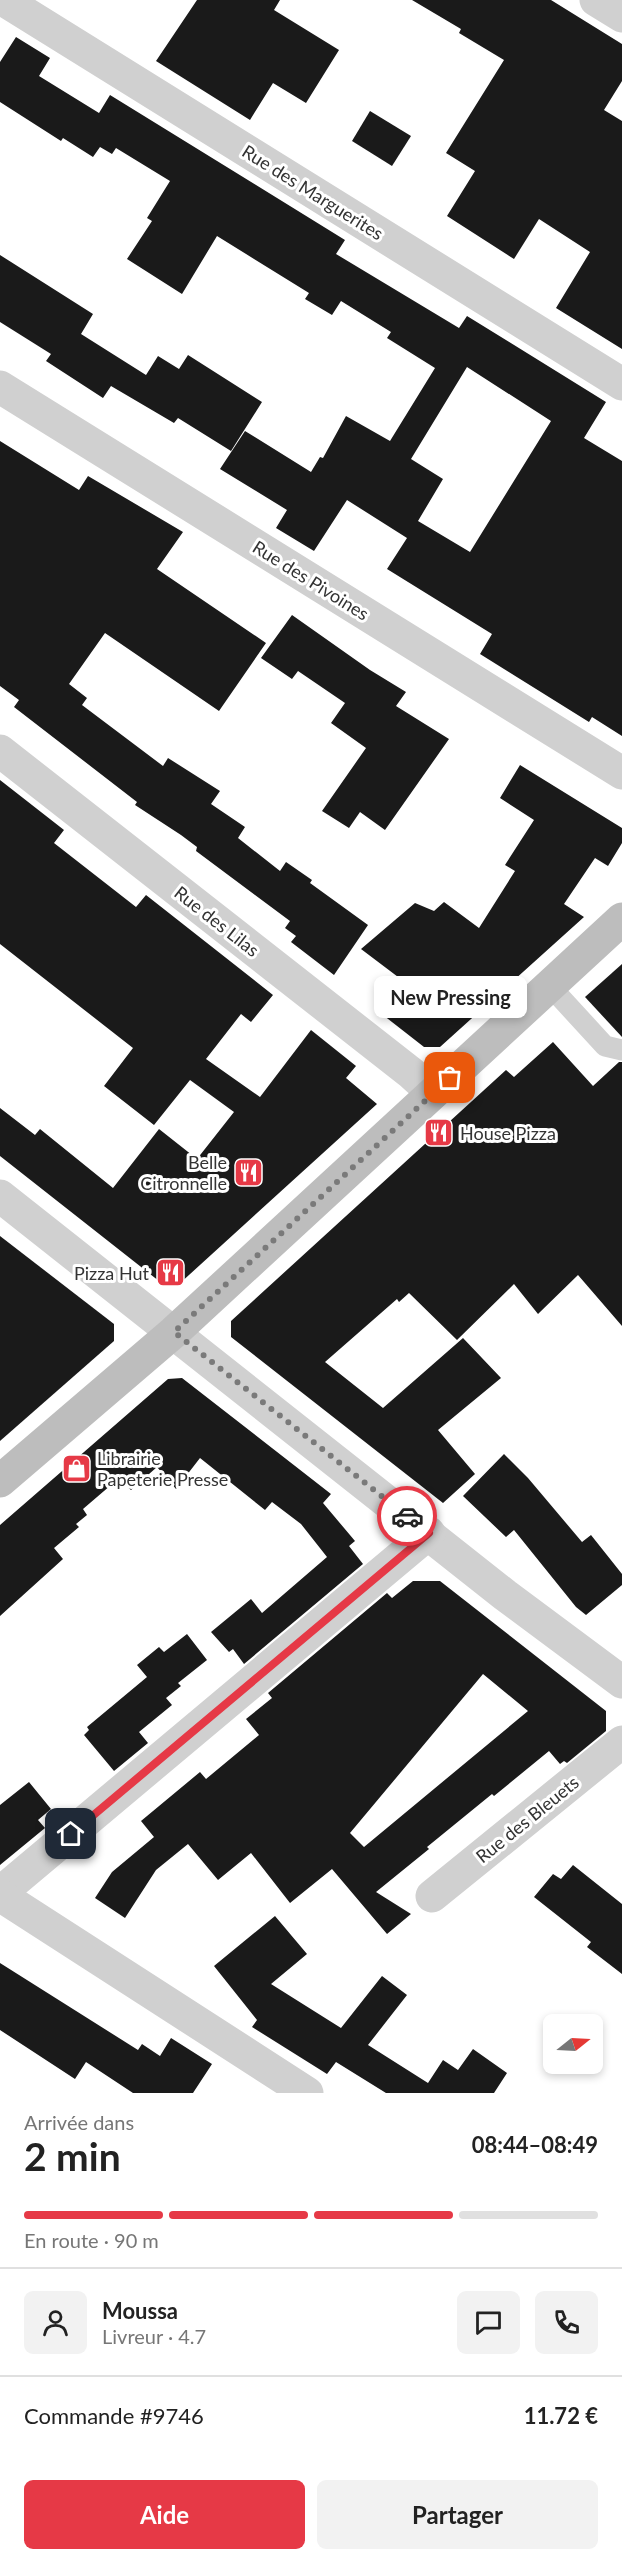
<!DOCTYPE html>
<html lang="fr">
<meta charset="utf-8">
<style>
body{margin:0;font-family:Lato,sans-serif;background:#f2f2f2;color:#222;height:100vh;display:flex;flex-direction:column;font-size:22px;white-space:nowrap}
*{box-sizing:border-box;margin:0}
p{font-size:20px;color:#767676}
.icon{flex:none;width:33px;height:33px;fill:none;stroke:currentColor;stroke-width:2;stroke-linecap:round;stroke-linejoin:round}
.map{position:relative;height:2093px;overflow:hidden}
.sheet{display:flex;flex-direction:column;background:#fff;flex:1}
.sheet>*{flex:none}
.needle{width:39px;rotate:72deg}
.tools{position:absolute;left:543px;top:2014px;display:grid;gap:12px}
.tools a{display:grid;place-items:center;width:60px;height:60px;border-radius:9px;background:#fff;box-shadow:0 3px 9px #0003;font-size:30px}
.pin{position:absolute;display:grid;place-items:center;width:51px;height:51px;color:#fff;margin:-26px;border-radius:12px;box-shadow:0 3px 9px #0006}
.courier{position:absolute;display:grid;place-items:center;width:60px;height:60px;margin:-30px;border:4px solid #e63946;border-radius:50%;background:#fff;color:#222;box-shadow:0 2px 8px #0007}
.bubble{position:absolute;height:42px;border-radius:9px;background:#fff;box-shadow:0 3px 9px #0003;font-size:20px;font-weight:700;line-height:42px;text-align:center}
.head em{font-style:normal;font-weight:700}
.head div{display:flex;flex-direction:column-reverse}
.head{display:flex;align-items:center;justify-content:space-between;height:102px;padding:0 24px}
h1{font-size:39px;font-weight:700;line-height:45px}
.bar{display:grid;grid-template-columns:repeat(4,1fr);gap:9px 6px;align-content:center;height:72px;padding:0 24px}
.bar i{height:8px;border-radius:4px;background:#e0e0e0}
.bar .active{background:#e63946}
.bar p{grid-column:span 4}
.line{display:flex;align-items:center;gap:15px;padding:0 24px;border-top:2px solid #e0e0e0}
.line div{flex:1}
.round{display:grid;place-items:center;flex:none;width:63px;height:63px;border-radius:9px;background:#f2f2f2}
.action{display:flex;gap:12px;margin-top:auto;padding:12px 24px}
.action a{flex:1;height:69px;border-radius:9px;background:#e63946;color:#fff;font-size:24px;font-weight:700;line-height:69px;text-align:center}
.action a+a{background:#f2f2f2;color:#222}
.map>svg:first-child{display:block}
.building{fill:#1a1a1a;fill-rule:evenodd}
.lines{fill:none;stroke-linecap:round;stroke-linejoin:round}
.lane{stroke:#d0d0d0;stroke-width:21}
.street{stroke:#d0d0d0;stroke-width:33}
.secondary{stroke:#bdbdbd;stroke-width:33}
.done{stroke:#7a7a7a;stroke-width:6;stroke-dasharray:0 10.8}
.route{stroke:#e63946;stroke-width:8}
.labels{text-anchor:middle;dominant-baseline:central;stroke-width:6;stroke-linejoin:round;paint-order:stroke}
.street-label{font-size:18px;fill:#333;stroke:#fff}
.poi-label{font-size:18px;fill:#333;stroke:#fff;text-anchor:start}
</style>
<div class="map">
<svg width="622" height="2093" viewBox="0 0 622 2093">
<rect width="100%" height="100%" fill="#fff"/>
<g class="building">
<path d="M197,0H280L274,10L339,50L306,103L273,83L250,120L156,61Z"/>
<path d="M412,0H551L622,44V81L604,110L622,121V349L556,308L590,252L539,219L514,259L447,216L475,171L446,153L504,60L459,33L461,29Z"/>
<path d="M16,37L50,58L39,76L99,113L110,95L345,240L336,254L459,328L467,316L606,402L584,438L622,461V736L592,717L589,722L480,654L492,634L387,569L407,538L347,500L314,551L276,528L287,510L220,469L245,431L311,472L320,457L323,458L346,416L390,441L435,368L387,338L391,332L341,301L332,315L305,299L309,293L217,236L182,294L127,259L152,221L147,218L170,181L116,148L112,154L100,147L93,157L63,138L61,141L0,102V62ZM467,367L551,421L470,552L418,521L443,479L411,459Z"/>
<path d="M370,111L411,136L392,166L352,141Z"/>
<path d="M0,255L93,314L81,334L146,375L158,356L179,369L188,355L262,402L231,451L178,418L174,423L111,386L103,398L46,361L51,354L0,322Z"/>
<path d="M0,441L79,490L88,476L183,532L157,569L266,643L219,711L105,633L69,684L87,698L82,705L163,766L168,758L220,791L211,804L245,827L238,838L280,871L286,862L312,880L310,883L368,925L334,975L291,942L296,936L285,928L290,921L196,851L197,847L181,835L135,805L137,802L14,707L19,700L0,686Z"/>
<path d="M292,615L370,670L406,692L396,706L449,739L385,830L360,812L349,828L322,811L366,748L331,723L345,703L298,671L292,679L261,658Z"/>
<path d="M520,765L622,828V843L608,866L595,858L564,904L584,917L440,1047H424L383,1015L406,983L361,949L415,903L434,911L444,902L479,928L515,871L505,865L534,820L500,798Z"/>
<path d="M0,780L64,830L54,843L136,907L146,895L273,995L251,1022L241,1014L206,1059L260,1097L311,1030L356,1066L346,1078L377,1104L178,1285H164L0,1156V1108L35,1135L40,1129L113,1188L159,1129L197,1159L234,1112L190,1080L154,1125L104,1086L133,1048L0,944Z"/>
<path d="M622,964V1037L585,997Z"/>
<path d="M553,1042L593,1086L619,1062H622V1326L578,1275L538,1314L514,1284L457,1340L409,1293L399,1302L397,1299L325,1362L383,1408L463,1338L501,1378L438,1430L475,1474L443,1503L231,1337V1321L506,1070L514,1077Z"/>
<path d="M0,1236L114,1324V1341L0,1441Z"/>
<path d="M182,1378L331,1494L323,1503L355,1541L349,1546L363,1564L244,1664L233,1649L229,1652L211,1632L251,1599L262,1613L327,1557L301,1524L272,1502L265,1510L200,1458L176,1489L157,1467L131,1490L118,1479L83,1509L87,1515L76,1524L79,1527L54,1548L63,1559L0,1616V1525L168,1379Z"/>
<path d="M504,1454L528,1478L582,1542L591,1535L622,1574V1585L586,1615L576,1607L514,1530L506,1537L463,1496Z"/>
<path d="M413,1581H440L606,1711V1731L567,1763L564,1761L560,1764L549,1751L494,1796L492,1794L427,1847L429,1849L376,1892L411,1914L387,1934L332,1869L290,1903L251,1853L218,1880L188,1844L156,1870L125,1918L95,1898L112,1872L154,1837L141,1821L200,1772L206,1779L259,1735L246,1719L272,1698L268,1693L387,1593L392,1598ZM483,1674L528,1711L364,1847L350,1833Z"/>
<path d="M187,1634L207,1660L178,1683L181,1686L166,1698L172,1705L139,1732L148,1743L114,1771L84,1735L89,1730L87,1727L147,1677L137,1665L159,1647L164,1652Z"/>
<path d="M29,1782L51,1809L38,1820L45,1828L0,1865V1805Z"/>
<path d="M573,1865L622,1904V1974L587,1947L591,1942L534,1897L553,1874L561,1879Z"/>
<path d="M275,1916L307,1954L271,1984L341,2028L382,1976L407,1995L368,2045L428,2083L443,2060L458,2070L473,2049L507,2073L494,2093H386L336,2062L327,2074L252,2027L257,2020L214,1966Z"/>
<path d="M0,1963L138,2050L142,2044L160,2056L171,2038L212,2064L193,2093H133L86,2062L75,2079L0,2030Z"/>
</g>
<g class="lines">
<path class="lane" d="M550,986L605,1046L622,1050"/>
<g class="street">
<path d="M4,0L622,384"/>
<path d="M596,0L622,16"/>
<path d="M0,387L622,773"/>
<path d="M0,751L411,1073L433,1093"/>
<path d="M0,1196L505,1595L622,1682"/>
<path d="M0,1893L429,1533"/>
<path d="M0,1895L307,2093"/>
<path d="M432,1896L622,1742"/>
</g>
<path class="secondary" d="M0,1481L174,1332L622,919"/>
</g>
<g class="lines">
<path class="done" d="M407,1516L174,1332L450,1078"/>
<path class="route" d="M71,1834L429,1533L407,1516"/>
</g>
<defs>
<symbol id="restaurant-square" viewBox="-11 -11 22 22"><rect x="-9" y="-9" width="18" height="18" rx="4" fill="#e63946" stroke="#fff"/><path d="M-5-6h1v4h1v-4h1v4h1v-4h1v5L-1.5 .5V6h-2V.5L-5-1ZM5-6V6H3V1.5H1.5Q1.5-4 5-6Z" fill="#fff"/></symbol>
<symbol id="shop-square" viewBox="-11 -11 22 22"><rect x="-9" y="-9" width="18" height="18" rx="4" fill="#e63946" stroke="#fff"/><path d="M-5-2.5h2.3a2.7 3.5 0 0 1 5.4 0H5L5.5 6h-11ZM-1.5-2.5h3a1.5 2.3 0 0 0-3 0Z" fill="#fff"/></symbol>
</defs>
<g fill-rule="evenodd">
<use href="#restaurant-square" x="422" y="1116" width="33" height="33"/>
<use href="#restaurant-square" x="232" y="1156" width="33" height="33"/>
<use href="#restaurant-square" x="154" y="1256" width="33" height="33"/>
<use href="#shop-square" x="60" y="1452" width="33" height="33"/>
</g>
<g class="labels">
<g class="street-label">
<text transform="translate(313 192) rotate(32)">Rue des Marguerites</text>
<text transform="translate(311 580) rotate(32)">Rue des Pivoines</text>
<text transform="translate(217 921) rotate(38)">Rue des Lilas</text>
<text transform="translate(527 1819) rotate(-39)">Rue des Bleuets</text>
</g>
<g class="poi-label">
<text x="460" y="1133">House Pizza</text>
<text x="227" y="1162" text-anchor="end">Belle<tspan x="227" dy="21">Citronnelle</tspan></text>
<text x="149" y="1273" text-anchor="end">Pizza Hut</text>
<text x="97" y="1458">Librairie<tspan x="97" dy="21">Papeterie Presse</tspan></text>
</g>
</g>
</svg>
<div class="tools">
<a><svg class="needle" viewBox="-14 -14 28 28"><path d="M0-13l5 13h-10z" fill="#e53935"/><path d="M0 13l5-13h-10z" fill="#767676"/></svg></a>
</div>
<div class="pin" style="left:450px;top:1078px;background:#ea580c"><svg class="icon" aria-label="bag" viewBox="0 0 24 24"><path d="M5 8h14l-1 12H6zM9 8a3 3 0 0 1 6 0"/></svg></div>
<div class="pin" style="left:71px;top:1834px;background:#1f2937"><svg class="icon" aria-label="home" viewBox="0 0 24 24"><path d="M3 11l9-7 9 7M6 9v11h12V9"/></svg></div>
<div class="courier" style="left:407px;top:1516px"><svg class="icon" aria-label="car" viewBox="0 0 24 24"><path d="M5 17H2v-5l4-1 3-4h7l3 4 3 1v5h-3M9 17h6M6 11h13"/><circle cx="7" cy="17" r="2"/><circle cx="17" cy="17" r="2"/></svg></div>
<div class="bubble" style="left:374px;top:976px;width:153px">New Pressing</div>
</div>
<section class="sheet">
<div class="head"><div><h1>2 min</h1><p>Arrivée dans</p></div><em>08:44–08:49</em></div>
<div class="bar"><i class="active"></i><i class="active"></i><i class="active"></i><i></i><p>En route · 90 m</p></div>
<div class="line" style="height:108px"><a class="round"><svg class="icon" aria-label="person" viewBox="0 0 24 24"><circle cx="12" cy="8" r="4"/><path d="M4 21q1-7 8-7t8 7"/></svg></a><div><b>Moussa</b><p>Livreur · 4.7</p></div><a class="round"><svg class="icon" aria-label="chat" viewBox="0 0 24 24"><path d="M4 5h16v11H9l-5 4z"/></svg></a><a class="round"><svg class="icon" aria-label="phone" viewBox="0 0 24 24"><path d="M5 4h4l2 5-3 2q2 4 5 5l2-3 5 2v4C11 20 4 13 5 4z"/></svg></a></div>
<div class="line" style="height:78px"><div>Commande #9746</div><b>11.72 €</b></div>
<div class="action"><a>Aide</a><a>Partager</a></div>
</section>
